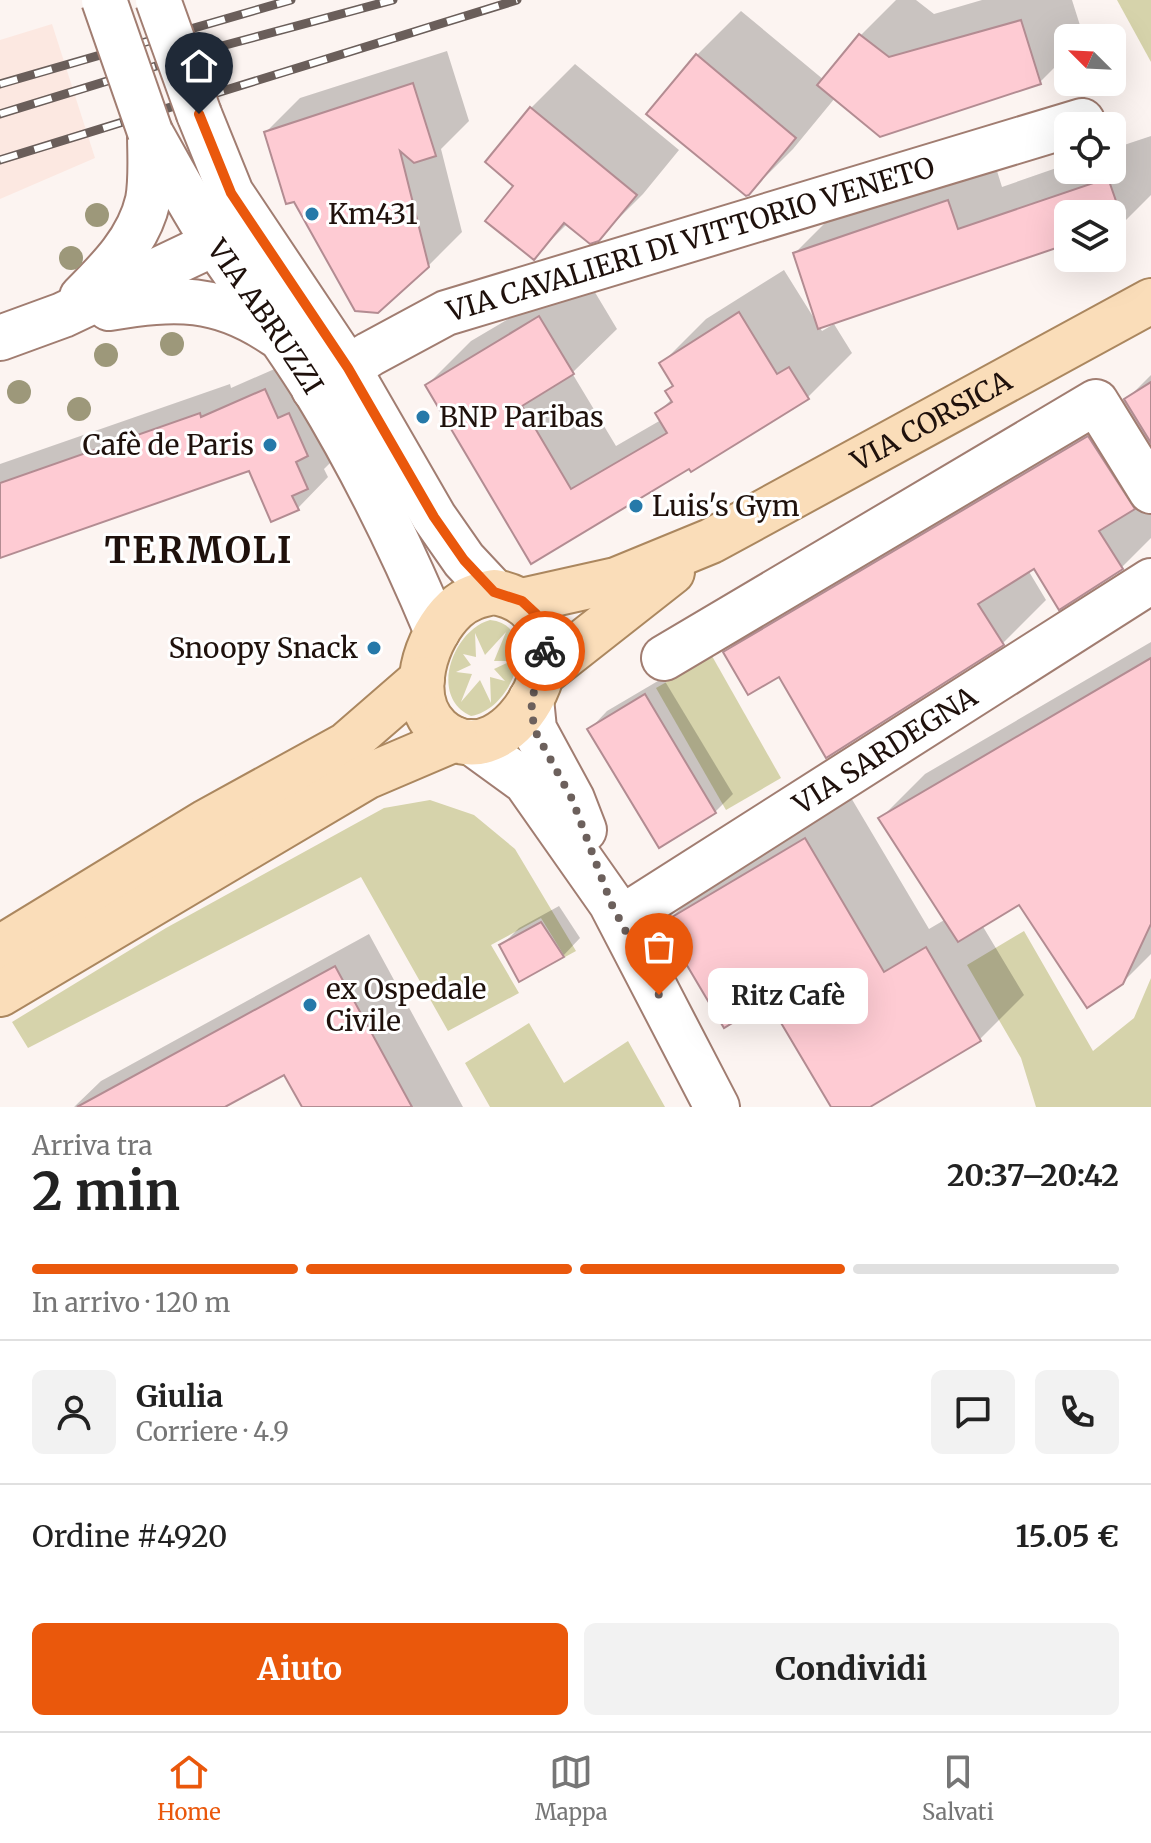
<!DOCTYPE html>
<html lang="it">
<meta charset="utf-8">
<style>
body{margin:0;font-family:Merriweather,serif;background:#f2f2f2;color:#222;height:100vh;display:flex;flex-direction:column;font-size:30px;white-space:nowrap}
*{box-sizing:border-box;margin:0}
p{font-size:26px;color:#767676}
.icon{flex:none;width:44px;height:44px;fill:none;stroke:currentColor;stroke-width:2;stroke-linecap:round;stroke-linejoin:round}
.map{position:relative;height:1107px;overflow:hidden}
.side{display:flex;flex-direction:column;background:#fff;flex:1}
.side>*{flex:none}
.needle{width:52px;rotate:294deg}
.controls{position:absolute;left:1054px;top:24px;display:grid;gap:16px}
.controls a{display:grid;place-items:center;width:72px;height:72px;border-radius:12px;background:#fff;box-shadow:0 8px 32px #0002;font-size:40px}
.pin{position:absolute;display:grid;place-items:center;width:68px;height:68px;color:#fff;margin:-82px -34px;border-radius:50% 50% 50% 0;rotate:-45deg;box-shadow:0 0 8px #0007}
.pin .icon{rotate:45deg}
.courier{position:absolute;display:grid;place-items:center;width:80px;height:80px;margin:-40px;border:6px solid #ea580c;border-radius:50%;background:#fff;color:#222;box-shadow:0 2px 10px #0007}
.bubble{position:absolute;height:56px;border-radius:12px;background:#fff;box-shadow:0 8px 32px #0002;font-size:26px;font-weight:700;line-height:56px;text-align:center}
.head em{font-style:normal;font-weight:700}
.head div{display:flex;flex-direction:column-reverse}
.head{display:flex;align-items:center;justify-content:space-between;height:136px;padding:0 32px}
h1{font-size:52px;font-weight:700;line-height:60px}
.bar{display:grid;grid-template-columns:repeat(4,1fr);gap:12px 8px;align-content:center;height:96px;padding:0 32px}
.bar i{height:10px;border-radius:6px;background:#e0e0e0}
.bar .selected{background:#ea580c}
.bar p{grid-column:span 4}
.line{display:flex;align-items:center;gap:20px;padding:0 32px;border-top:2px solid #e0e0e0}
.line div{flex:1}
.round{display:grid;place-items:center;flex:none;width:84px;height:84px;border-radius:12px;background:#f2f2f2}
.button{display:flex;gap:16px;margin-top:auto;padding:16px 32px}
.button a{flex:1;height:92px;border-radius:12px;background:#ea580c;color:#fff;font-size:32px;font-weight:700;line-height:92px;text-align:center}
.button a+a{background:#f2f2f2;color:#222}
.tab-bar{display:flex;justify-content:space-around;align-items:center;height:112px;border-top:2px solid #e0e0e0;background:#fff;font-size:22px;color:#767676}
.tab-bar a{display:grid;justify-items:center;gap:4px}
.tab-bar .selected{color:#ea580c}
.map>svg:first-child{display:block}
.built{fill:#fce8e1}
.green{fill:#d6d3ab;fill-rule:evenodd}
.shadow{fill:#0003}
.building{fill:#fecbd3;stroke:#b38c92;stroke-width:2}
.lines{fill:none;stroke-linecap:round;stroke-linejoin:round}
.minor-casing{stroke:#a17d71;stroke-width:48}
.major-casing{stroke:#ab875f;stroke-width:48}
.minor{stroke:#fff;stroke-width:44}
.major{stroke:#faddb9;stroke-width:44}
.rail-casing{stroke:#6a5e5a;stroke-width:9}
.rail{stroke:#fff;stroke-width:6;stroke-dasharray:18;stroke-linecap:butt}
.minor-bridge-casing{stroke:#a17d71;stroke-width:48;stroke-linecap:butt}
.minor-bridge{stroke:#fff;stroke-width:44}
.tree{fill:#9d987a}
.done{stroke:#6c605c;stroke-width:8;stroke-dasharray:0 14.4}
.route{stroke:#ea580c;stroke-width:10}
.poi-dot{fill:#2679a9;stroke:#fff;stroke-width:3}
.labels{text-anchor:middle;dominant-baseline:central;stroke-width:6;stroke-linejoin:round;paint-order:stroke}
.poi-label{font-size:28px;fill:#1f110c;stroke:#fff;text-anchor:start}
.street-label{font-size:28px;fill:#1f110c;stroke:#fff}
.district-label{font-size:36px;font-weight:bold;letter-spacing:2px;fill:#1f110c;stroke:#fff}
</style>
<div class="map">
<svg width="1151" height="1107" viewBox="0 0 1151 1107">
<rect width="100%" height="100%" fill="#fcf4f1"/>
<path class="built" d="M52,24L95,158L0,199V40Z"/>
<g class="green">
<path d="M1117,0H1151V62Z"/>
<path d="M490,620C541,625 516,708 471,716C428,697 453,630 490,620ZM506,632L494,661H511L494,669L505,681L490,677L491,703L480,680L461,702L472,674L456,672L471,665L463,654L476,657L475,633L485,655Z"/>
<path d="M712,656L781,778L726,810L656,688Z"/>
<path d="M430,800L474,815L515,849L576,951L565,957L541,918L491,945L519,993L448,1031L361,877L28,1048L12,1022L166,928L384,808Z"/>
<path d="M1024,931L1093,1051L1134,1018L1151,978V1107H1036L1021,1058L967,965Z"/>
<path d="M529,1023L564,1083L628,1041L665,1107H490L465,1063Z"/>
</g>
<g class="shadow">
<path d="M896,0H916L934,14L982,0H1072L1084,38H1068V54L1040,82L835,98L793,149L748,194L697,55L741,11L824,80L861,35Z"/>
<path d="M447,51L469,121L441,149L462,232L428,266L266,132L300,98Z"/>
<path d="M575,64L679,150L643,194L598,239L568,223L533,258L516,185L531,108Z"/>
<path d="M1151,136V195L1123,223L1112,226V214H1068V241L819,326L822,331L834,324L852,353L808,397L692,469L690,467L532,561L427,385L471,341L584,274L617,329L572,373L616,446L661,420L657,413L672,399L675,385L662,363L706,319L784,270L817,323L795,253L839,209L993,158L1002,187L1068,164V170H1112V149Z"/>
<path d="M295,360L337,456L324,469L328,477L298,508L250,469L0,556V464L230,384L231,388Z"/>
<path d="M1151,375V538L1121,568L1034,566L1028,570L1046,600L1002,644L780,674L725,653L769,609L1133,393Z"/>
<path d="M1151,642V954L1122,983L1019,902L982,925L1024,995L980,1039L866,1107H834L769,998L665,924L709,880L850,796L929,929L946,919L881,818L925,774Z"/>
<path d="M663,678L733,794L715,812L590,729L607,711Z"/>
<path d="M559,906L580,938L563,956L501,946L519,928Z"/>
<path d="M369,934L463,1107H304L285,1072L221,1107H74L101,1081Z"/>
</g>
<g class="building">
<path d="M1021,20L1041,84L880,137L817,85L859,34L889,57Z"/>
<path d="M696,54L796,138L749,195L746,196L646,114Z"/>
<path d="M413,83L436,156L414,163L400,151L429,267L378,313L355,311L294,202L286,204L264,132Z"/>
<path d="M530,107L637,195L599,241L590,244L564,223L534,260L485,221L513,186L485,162Z"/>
<path d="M1108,178L1124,224L1112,229V214H1068V244L818,329L793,253L948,200L958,229Z"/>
<path d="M739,312L777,374L789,367L809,399L691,472L689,469L531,564L425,385L539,316L574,374L522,406L571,489L667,433L655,413L672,402L665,391L673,386L659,363Z"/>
<path d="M1151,382V443L1124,399Z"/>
<path d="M265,389L278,418L289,413L308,456L296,462L308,489L292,496L299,510L271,522L249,471L0,558V483L200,413L201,417Z"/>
<path d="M1088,436L1135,509L1099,531L1123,569L1059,610L1034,569L978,604L1004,645L826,758L779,677L748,695L723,652Z"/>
<path d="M1151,658V924L1123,984L1087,1008L1019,905L958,942L878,818Z"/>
<path d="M645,694L716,813L659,848L587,729Z"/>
<path d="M805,838L884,972L926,947L981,1041L870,1107H831L768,1001L724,1028L662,923Z"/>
<path d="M541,922L564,957L519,982L499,945Z"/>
<path d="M335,966L412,1107H302L284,1075L225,1107H77Z"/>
</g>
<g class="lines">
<defs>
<g id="minor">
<path d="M199,114L231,193L348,368L434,517L464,560L494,592"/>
<path id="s1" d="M150,132C171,169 191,207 214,242C247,291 283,338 314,388C361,465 402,548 437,632"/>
<path d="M82,297C110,269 139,240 148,200C152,179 150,154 150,132"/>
<path d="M109,308C175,297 218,295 276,335"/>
<path d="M0,338L63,315L215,243L227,215"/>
<path id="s2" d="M314,389L370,354L446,313L1082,121"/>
<path d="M664,658L1096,402L1151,491"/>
<path d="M531,699L534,729L572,799L584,830"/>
<path d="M471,742L526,782L611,903L717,1107"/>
<path id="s3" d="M620,919L1151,581"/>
</g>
<g id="major">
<path d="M494,592C606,611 510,793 439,729C405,698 426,636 455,609C467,598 479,595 494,592Z"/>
<path id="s4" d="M522,601L616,580L711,541L1151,301"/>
<path d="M541,675L672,572"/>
<path d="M0,948L206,822L346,745L422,679"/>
<path d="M0,994L366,777L455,739"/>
</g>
</defs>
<use href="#minor" class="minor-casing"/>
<use href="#major" class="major-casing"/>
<use href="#minor" class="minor"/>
<use href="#major" class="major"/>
<defs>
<g id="rail">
<path d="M0,84L291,0"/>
<path d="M0,114L218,47L393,0"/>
<path d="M0,160L517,0"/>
</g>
</defs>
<use href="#rail" class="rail-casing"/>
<use href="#rail" class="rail"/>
<defs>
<g id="minor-bridge">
<path d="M104,0L150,132"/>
<path d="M158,0L199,114"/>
</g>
</defs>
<use href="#minor-bridge" class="minor-bridge-casing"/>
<use href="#minor-bridge" class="minor-bridge"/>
</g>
<g class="tree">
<circle cx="97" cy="215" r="12"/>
<circle cx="71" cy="258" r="12"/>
<circle cx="172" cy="344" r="12"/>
<circle cx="106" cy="355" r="12"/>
<circle cx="19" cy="392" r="12"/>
<circle cx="79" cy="409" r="12"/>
</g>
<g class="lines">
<path class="done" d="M545,651L541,675L531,699L534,729L572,799L611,903L659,995"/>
<path class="route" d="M199,114L231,193L348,368L434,517L464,560L494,592L522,601L536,614L544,631L545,651"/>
</g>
<g class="poi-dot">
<circle cx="312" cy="214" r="8"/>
<circle cx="423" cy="417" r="8"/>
<circle cx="270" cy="445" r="8"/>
<circle cx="636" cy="506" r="8"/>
<circle cx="374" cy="648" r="8"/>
<circle cx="310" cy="1005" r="8"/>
</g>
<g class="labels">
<g class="poi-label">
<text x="328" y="214">Km431</text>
<text x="439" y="417">BNP Paribas</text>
<text x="254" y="445" text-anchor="end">Cafè de Paris</text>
<text x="652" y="506">Luis's Gym</text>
<text x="358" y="648" text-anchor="end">Snoopy Snack</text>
<text x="326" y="989">ex Ospedale<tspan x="326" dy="32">Civile</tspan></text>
</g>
<g class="street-label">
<text stroke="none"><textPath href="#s2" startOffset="408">VIA CAVALIERI DI VITTORIO VENETO</textPath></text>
<text stroke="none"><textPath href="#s1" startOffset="218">VIA ABRUZZI</textPath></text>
<text stroke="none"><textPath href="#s4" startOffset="450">VIA CORSICA</textPath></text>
<text stroke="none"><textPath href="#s3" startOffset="314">VIA SARDEGNA</textPath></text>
</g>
<g class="district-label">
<text x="199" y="550">TERMOLI</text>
</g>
</g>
</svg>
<div class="controls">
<a><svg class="needle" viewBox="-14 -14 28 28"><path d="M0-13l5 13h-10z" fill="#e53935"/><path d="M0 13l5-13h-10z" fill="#767676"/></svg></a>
<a><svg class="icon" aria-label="locate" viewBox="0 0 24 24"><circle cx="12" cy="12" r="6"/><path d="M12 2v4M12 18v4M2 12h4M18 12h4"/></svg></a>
<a><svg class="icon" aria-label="layers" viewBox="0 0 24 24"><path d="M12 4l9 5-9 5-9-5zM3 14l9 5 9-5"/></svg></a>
</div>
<div class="pin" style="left:659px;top:995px;background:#ea580c"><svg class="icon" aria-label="bag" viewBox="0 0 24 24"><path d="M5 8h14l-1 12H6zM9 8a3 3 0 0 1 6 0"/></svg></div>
<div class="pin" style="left:199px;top:114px;background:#1f2937"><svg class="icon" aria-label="home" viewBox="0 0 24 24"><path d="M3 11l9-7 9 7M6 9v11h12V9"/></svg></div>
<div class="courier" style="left:545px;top:651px"><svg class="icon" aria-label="bike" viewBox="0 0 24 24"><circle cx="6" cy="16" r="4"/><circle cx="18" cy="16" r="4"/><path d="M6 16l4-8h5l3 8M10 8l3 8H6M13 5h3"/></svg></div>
<div class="bubble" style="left:708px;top:968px;width:160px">Ritz Cafè</div>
</div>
<section class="side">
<div class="head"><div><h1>2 min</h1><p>Arriva tra</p></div><em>20:37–20:42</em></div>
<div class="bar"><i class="selected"></i><i class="selected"></i><i class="selected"></i><i></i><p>In arrivo · 120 m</p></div>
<div class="line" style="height:144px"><a class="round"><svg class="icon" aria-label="person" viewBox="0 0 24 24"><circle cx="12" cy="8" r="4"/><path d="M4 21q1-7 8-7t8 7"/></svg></a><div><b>Giulia</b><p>Corriere · 4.9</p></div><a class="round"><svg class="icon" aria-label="chat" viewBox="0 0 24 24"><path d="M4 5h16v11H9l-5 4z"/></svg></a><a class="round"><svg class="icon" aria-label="phone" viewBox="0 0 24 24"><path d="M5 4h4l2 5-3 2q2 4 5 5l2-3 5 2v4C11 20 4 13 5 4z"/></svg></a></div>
<div class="line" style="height:104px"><div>Ordine #4920</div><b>15.05 €</b></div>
<div class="button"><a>Aiuto</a><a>Condividi</a></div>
</section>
<nav class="tab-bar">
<a class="selected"><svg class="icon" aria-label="home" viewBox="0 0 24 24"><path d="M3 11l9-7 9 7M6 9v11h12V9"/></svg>Home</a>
<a><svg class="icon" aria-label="map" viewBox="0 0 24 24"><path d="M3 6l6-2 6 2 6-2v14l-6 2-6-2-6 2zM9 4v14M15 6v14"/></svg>Mappa</a>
<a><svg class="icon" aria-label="saved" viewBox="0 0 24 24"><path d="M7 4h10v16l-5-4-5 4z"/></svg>Salvati</a>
</nav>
